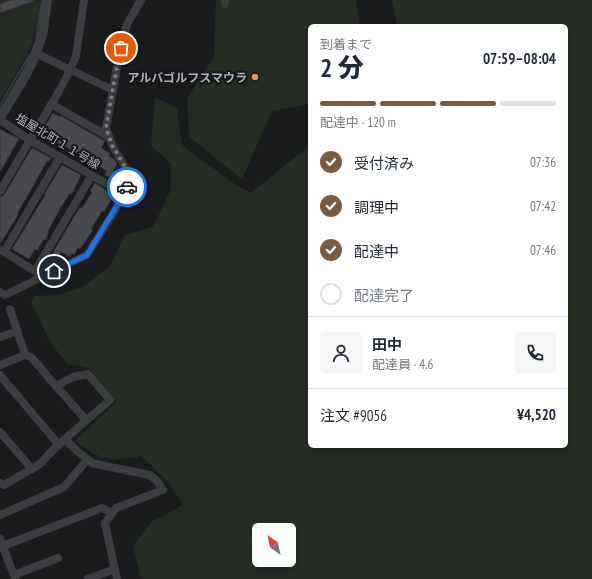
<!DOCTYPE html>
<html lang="ja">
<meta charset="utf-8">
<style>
body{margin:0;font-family:"PT Sans Narrow","Noto Sans JP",sans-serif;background:#f6f6f7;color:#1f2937;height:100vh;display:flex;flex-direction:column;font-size:15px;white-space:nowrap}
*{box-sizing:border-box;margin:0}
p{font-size:13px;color:#747a83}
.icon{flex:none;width:22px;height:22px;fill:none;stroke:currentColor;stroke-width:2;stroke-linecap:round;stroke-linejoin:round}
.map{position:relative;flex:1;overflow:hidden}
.panel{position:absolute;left:308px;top:24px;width:260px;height:424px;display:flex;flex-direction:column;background:#fff;border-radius:6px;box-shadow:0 2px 6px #0003}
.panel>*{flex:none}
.needle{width:26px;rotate:327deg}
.buttons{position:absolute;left:252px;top:523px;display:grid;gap:8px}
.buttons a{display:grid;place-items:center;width:44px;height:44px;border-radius:6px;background:#fff;box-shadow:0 2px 6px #0003;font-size:20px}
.pin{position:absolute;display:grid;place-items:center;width:34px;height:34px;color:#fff;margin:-17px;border:2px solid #fff;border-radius:50%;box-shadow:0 1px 4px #0007}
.courier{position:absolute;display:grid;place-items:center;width:40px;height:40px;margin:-20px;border:3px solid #1a73e8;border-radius:50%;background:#fff;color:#222;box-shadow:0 1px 5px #0007}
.headline em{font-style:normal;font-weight:800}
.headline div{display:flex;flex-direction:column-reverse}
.headline{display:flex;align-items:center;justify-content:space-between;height:68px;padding:0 12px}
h1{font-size:26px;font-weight:800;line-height:30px}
.bar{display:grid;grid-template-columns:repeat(4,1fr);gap:6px 4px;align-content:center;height:48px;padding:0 12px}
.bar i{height:5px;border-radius:3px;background:#e0e1e3}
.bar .on{background:#795c3f}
.bar p{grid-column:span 4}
.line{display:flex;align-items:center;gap:10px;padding:0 12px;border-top:1px solid #e0e1e3}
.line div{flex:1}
.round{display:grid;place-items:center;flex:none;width:42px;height:42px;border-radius:6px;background:#f6f6f7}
ol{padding:0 12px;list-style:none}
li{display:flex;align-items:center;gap:12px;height:44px}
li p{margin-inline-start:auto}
li .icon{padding:4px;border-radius:50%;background:#795c3f;color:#fff;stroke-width:4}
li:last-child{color:#747a83}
li i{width:22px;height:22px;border:2px solid #e0e1e3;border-radius:50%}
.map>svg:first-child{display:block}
.built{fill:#262729}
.green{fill:#242c24;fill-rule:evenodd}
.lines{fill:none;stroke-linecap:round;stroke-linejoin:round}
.stream{stroke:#313b40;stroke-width:2}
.building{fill:#47494c;stroke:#343538}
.minor{stroke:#3b3d41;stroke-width:8}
.tertiary{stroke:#3b3d41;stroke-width:10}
.done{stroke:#7a7e83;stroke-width:4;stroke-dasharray:0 7.2}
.route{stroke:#1a73e8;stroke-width:5}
.poi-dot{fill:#e69a48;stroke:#151517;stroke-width:1.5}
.labels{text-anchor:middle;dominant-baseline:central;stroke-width:4;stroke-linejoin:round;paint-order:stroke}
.poi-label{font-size:12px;font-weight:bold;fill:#aeb4bb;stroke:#151517;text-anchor:end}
.street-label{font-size:12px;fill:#aeb4bb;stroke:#151517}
</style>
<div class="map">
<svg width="592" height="579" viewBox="0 0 592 579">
<rect width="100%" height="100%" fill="#1a1b1c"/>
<path class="built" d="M0,0H41L36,31L32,44L27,55L0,101Z"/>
<g class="green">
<path d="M216,0H356L360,26H310V104L272,111L242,179L189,137L187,99L214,56Z"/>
<path d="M392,0H592V579H144L140,576L133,546L151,522L183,505L169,483L141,456L115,460L93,454L75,441L116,402L89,368L67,364L48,339L40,319L31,303L35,296L56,295L83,287L110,266L125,235L153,227L171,189V163L151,146L155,97L177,108L182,145L236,185L251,193L304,150L310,146V446H566V26H397ZM259,530H289V560H259Z"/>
<path d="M38,2L31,42L7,85L2,82L0,84V16Z"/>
</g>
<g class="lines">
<g class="stream">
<path d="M36,38L42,0"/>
<path d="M0,105L30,54"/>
</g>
</g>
<g class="building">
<path d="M10,0H34V1L0,13V4Z"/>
<path d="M53,113L60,117L61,116L105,141L101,148L110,153L109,156L114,159L117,164L113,171L123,176V180L122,184L105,175L107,171L94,164L92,166L86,163L87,161L77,155V153L65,146L64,147L57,143L58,142L44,134L43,136L40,134Z"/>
<path d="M0,129L12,136V135L19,139L0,172Z"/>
<path d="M32,148L51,158L49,162L47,161L17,214L18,215L0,244V197L3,196L7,190Z"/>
<path d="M62,165L81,175L72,194L70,193L61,207L48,231L49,232L45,240L44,239L37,250L35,249L29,259L12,249L46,194L45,193Z"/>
<path d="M95,183L114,195L104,212L102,211L91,229L93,230L80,249L78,247L74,255L72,253L70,257L61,252L54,264L48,261L80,207L82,208L92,192L90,191Z"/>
</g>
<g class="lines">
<g class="minor">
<path d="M225,0V4"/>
<path d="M113,90L118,60L127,24L141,0"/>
<path d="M51,104L109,137"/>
<path d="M0,120L30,140L125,194"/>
<path d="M0,191L58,93L70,70L76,56L84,0"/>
<path d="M1,250L38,273"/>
<path d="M4,252L60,157"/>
<path d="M35,271L92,175"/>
<path d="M0,292L5,295L87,255L125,194L129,180L127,170L112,145L106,128L113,90L35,53"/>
<path d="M10,309L25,355"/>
<path d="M0,337L18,331"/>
<path d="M0,365L25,355L31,357L56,386L73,377L88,374L110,400L81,425L65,439"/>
<path d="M0,375L59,445"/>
<path d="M56,386L86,420"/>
<path d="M0,432L32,469"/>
<path d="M0,483L4,485L40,464L52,451L65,439L77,451L92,463L105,466L150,475L157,481L163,490L116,508L105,523L117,579"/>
<path d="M0,515L64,487L88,459"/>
<path d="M0,539L15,578"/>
<path d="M3,546L102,508L112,513"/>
<path d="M14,575L58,558"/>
<path d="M88,579L115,569"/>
</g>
<path class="tertiary" d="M0,117C16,91 35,64 42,34C45,23 45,11 47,0"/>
</g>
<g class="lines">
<path class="done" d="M121,48L118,60L106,128L112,145L127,170L129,180L127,187"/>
<path class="route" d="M54,271L87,255L124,194L127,187"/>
</g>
<circle class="poi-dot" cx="255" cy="77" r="4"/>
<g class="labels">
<g class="poi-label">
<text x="247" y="77">アルバゴルフスマウラ</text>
</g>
<g class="street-label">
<text transform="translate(58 141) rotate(31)">塩屋北町１１号線</text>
</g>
</g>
</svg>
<div class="buttons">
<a><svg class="needle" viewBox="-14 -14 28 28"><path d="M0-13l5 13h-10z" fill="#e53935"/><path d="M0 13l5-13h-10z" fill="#747a83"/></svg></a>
</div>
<div class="pin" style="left:121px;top:48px;background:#ea580c"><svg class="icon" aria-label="bag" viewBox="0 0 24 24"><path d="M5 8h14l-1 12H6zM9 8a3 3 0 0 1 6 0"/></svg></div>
<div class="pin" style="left:54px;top:271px;background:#1f2937"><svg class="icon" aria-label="home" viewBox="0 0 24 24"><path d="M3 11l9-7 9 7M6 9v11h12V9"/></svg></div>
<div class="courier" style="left:127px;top:187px"><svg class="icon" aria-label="car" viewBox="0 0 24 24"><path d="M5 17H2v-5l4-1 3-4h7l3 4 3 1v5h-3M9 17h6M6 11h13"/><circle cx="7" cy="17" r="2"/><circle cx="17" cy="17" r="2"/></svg></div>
<section class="panel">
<div class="headline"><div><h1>2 分</h1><p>到着まで</p></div><em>07:59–08:04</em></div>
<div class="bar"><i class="on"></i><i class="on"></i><i class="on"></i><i></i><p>配達中 · 120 m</p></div>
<ol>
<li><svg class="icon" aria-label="check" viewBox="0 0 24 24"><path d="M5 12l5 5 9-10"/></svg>受付済み<p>07:36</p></li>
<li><svg class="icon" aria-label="check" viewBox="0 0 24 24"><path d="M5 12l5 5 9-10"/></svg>調理中<p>07:42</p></li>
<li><svg class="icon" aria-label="check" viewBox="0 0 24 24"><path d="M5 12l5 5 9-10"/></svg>配達中<p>07:46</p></li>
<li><i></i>配達完了</li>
</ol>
<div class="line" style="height:72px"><a class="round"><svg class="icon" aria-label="person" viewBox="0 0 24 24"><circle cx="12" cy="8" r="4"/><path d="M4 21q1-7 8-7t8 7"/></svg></a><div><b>田中</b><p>配達員 · 4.6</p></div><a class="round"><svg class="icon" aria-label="phone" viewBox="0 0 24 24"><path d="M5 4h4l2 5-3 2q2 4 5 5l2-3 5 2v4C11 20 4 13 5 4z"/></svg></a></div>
<div class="line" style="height:52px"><div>注文 #9056</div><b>¥4,520</b></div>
</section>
</div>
